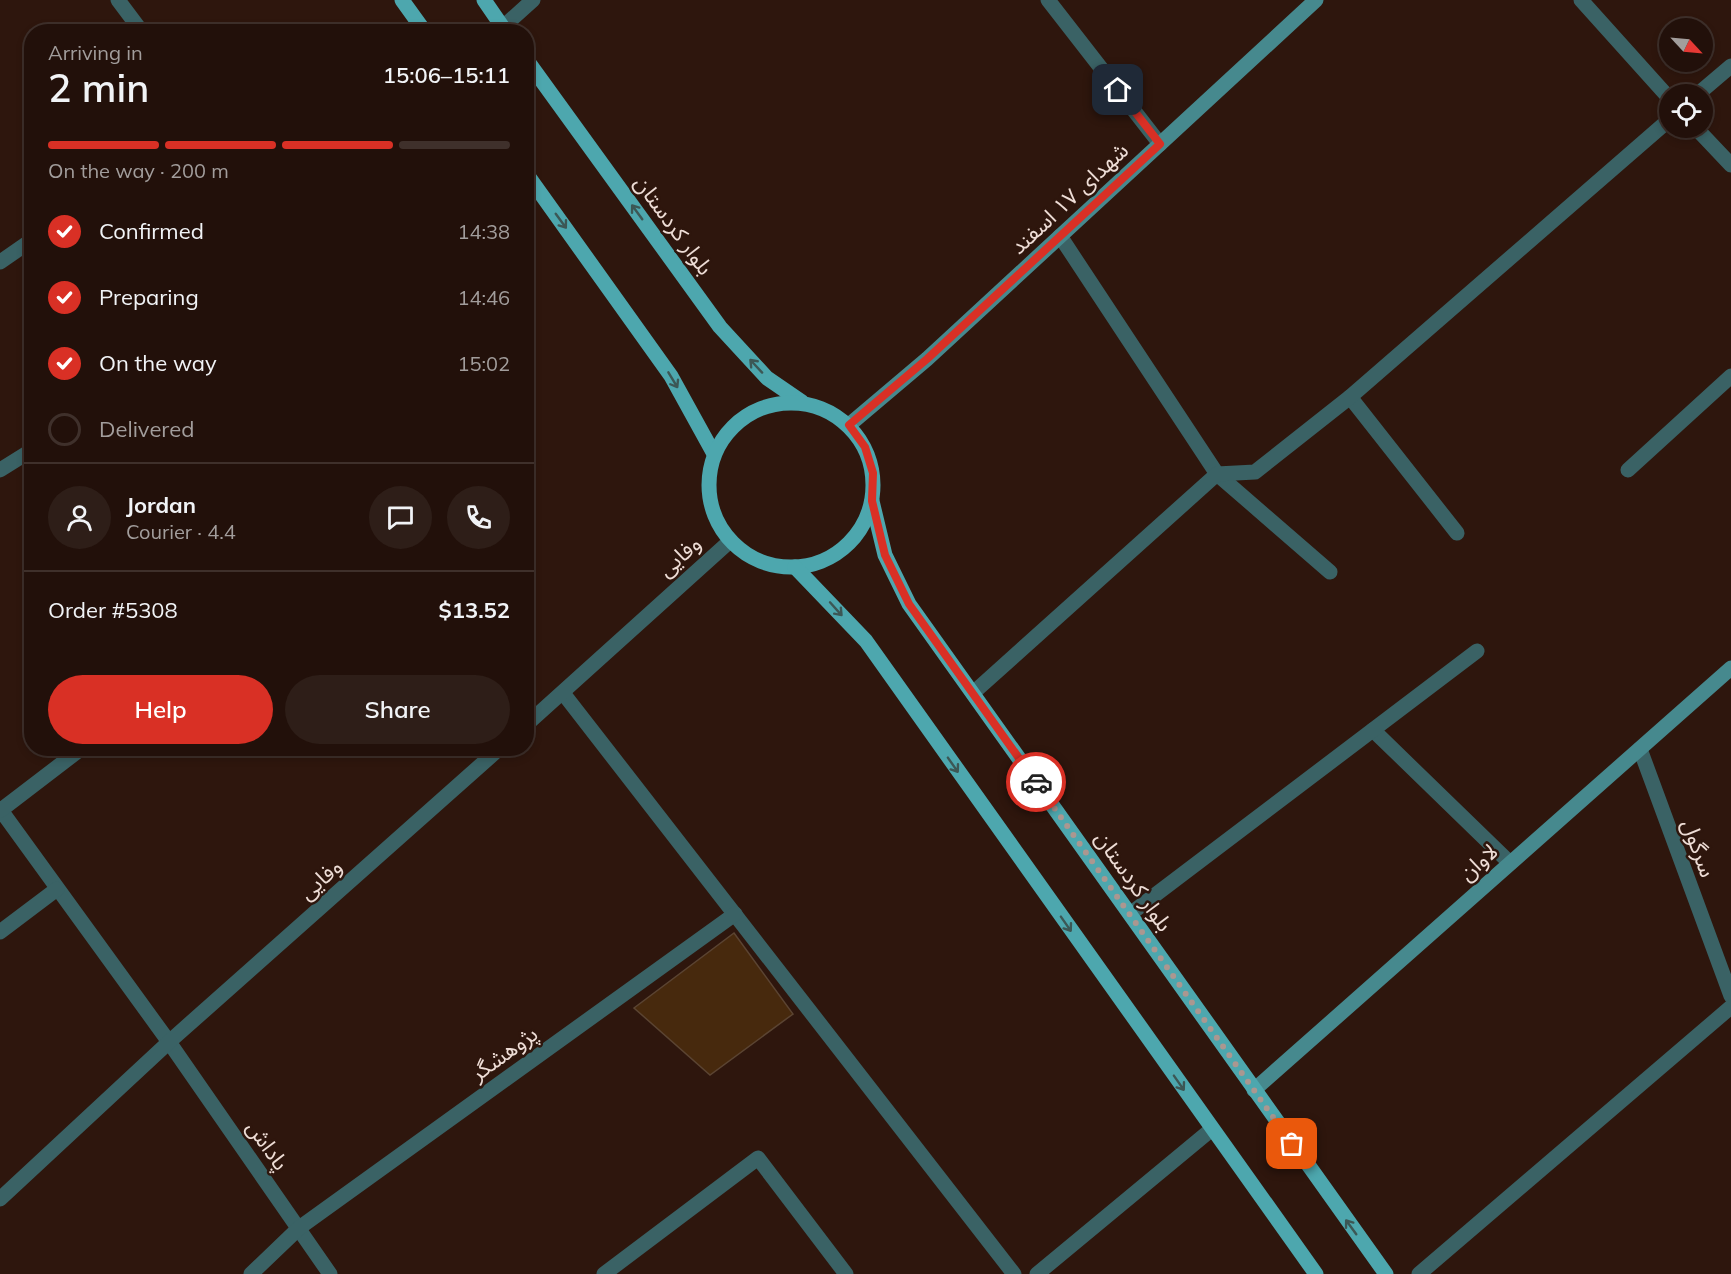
<!DOCTYPE html>
<meta charset="utf-8">
<style>
body{margin:0;font-family:Mulish,"Noto Sans Arabic",sans-serif;background:#2e1e18;color:#f1f3f6;height:100vh;display:flex;flex-direction:column;font-size:22px;white-space:nowrap}
*{box-sizing:border-box;margin:0}
p{font-size:20px;color:#a29d9c}
.icon{flex:none;width:33px;height:33px;fill:none;stroke:currentColor;stroke-width:2;stroke-linecap:round;stroke-linejoin:round}
.map{position:relative;flex:1;overflow:hidden}
.details{position:absolute;left:24px;top:24px;width:510px;height:732px;display:flex;flex-direction:column;background:#22100a;border-radius:24px;box-shadow:0 3px 9px #0003,0 0 0 2px #3f302b}
.details>*{flex:none}
.needle{width:39px;rotate:116deg}
.tools{position:absolute;left:1659px;top:18px;display:grid;gap:12px}
.tools a{display:grid;place-items:center;width:54px;height:54px;border-radius:50%;background:#22100a;box-shadow:0 3px 9px #0003,0 0 0 2px #3f302b;font-size:30px}
.pin{position:absolute;display:grid;place-items:center;width:51px;height:51px;color:#fff;margin:-26px;border-radius:12px;box-shadow:0 3px 9px #0006}
.courier{position:absolute;display:grid;place-items:center;width:60px;height:60px;margin:-30px;border:4px solid #d93025;border-radius:50%;background:#fff;color:#222;box-shadow:0 2px 8px #0007}
.overview em{font-style:normal;font-weight:600}
.overview div{display:flex;flex-direction:column-reverse}
.overview{display:flex;align-items:center;justify-content:space-between;height:102px;padding:0 24px}
h1{font-size:39px;font-weight:600;line-height:45px}
.bar{display:grid;grid-template-columns:repeat(4,1fr);gap:9px 6px;align-content:center;height:72px;padding:0 24px}
.bar i{height:8px;border-radius:4px;background:#3f302b}
.bar .current{background:#d93025}
.bar p{grid-column:span 4}
.line{display:flex;align-items:center;gap:15px;padding:0 24px;border-top:2px solid #3f302b}
.line div{flex:1}
.round{display:grid;place-items:center;flex:none;width:63px;height:63px;border-radius:32px;background:#2e1e18}
ol{padding:0 24px;list-style:none}
li{display:flex;align-items:center;gap:18px;height:66px}
li p{margin-inline-start:auto}
li .icon{padding:6px;border-radius:50%;background:#d93025;color:#fff;stroke-width:4}
li:last-child{color:#a29d9c}
li i{width:33px;height:33px;border:3px solid #3f302b;border-radius:50%}
.primary-button{display:flex;gap:12px;margin-top:auto;padding:12px 24px}
.primary-button a{flex:1;height:69px;border-radius:36px;background:#d93025;color:#fff;font-size:24px;font-weight:600;line-height:69px;text-align:center}
.primary-button a+a{background:#2e1e18;color:#f1f3f6}
.map>svg:first-child{display:block}
.building{fill:#47290d;stroke:#5b4432;stroke-width:1.5}
.lines{fill:none;stroke-linecap:round;stroke-linejoin:round}
.lane{stroke:#3a6265;stroke-width:15}
.street{stroke:#3a6265;stroke-width:15}
.secondary{stroke:#46898e;stroke-width:15}
.primary{stroke:#4da7ae;stroke-width:15}
.oneway{stroke:#3c5755}
.done{stroke:#ab9790;stroke-width:6;stroke-dasharray:0 10.8}
.route{stroke:#d93025;stroke-width:8}
.labels{text-anchor:middle;dominant-baseline:central;stroke-width:5;stroke-linejoin:round;paint-order:stroke}
.street-label{font-size:22px;fill:#eeddd6;stroke:#2e160d}
</style>
<div class="map">
<svg width="1731" height="1274" viewBox="0 0 1731 1274">
<rect width="100%" height="100%" fill="#2e160d"/>
<path class="building" d="M734,933L793,1014L710,1075L634,1008Z"/>
<g class="lines">
<path class="lane" d="M1373,730L1510,863"/>
<g class="street">
<path d="M118,0L142,32"/>
<path d="M1048,0L1160,144"/>
<path d="M1581,0L1670,99"/>
<path d="M503,27L533,0"/>
<path d="M1698,94L1731,66"/>
<path d="M1696,128L1731,165"/>
<path d="M1060,236L1217,474L1330,572"/>
<path d="M0,262L32,240"/>
<path d="M1350,397L1457,533"/>
<path d="M0,470L32,450"/>
<path d="M1628,470L1731,376"/>
<path d="M563,693L1014,1274"/>
<path d="M973,693L1217,474L1255,472L1350,397L1670,119"/>
<path d="M526,725L729,542"/>
<path d="M1640,749L1731,996"/>
<path d="M0,809L169,1042L330,1274"/>
<path d="M1,810L82,748"/>
<path d="M1130,914L1477,651"/>
<path d="M0,932L57,889"/>
<path d="M0,1199L169,1042L500,748"/>
<path d="M251,1274L299,1228L735,914"/>
<path d="M604,1274L758,1158L846,1274"/>
<path d="M1037,1274L1212,1129"/>
<path d="M1419,1274L1731,1007"/>
</g>
<g class="secondary">
<path d="M849,425L927,359L1316,0"/>
<path d="M1254,1090L1731,668"/>
</g>
<g class="primary">
<path d="M402,0L425,32"/>
<path d="M484,0L506,32"/>
<path d="M526,59L720,327L767,378L802,402"/>
<path d="M526,173L671,376L714,454"/>
<circle cx="791" cy="485" r="82"/>
<path d="M872,501L885,555L909,604L1386,1274"/>
<path d="M795,567L866,641L1316,1274"/>
</g>
</g>
<defs><path id="oneway-shaft" d="M-6 0H5M1.5-3L5.5 0L1.5 3" fill="none" stroke-width="1.6" stroke-linecap="round" stroke-linejoin="round" transform="scale(1.5)"/></defs>
<g class="oneway">
<use href="#oneway-shaft" transform="translate(637 212) rotate(-126)"/>
<use href="#oneway-shaft" transform="translate(561 221) rotate(54)"/>
<use href="#oneway-shaft" transform="translate(756 366) rotate(-133)"/>
<use href="#oneway-shaft" transform="translate(673 380) rotate(59)"/>
<use href="#oneway-shaft" transform="translate(836 609) rotate(48)"/>
<use href="#oneway-shaft" transform="translate(953 765) rotate(55)"/>
<use href="#oneway-shaft" transform="translate(1066 924) rotate(55)"/>
<use href="#oneway-shaft" transform="translate(1179 1083) rotate(55)"/>
<use href="#oneway-shaft" transform="translate(1351 1227) rotate(-126)"/>
</g>
<g class="lines">
<path class="done" d="M1036,782L1292,1144"/>
<path class="route" d="M1036,782L909,604L885,555L872,501L873,473L865,447L849,425L927,359L1160,144L1118,90"/>
</g>
<g class="labels">
<g class="street-label">
<text transform="translate(1069 198) rotate(-43)">شهدای ۱۷ اسفند</text>
<text transform="translate(674 225) rotate(54)">بلوار کردستان</text>
<text transform="translate(679 556) rotate(-42)">وفایی</text>
<text transform="translate(1699 848) rotate(70)">سرگول</text>
<text transform="translate(1478 862) rotate(-42)">لاوان</text>
<text transform="translate(320 879) rotate(-42)">وفایی</text>
<text transform="translate(1134 881) rotate(55)">بلوار کردستان</text>
<text transform="translate(504 1053) rotate(-36)">پژوهشگر</text>
<text transform="translate(268 1145) rotate(55)">پاداش</text>
</g>
</g>
</svg>
<div class="tools">
<a><svg class="needle" viewBox="-14 -14 28 28"><path d="M0-13l5 13h-10z" fill="#e53935"/><path d="M0 13l5-13h-10z" fill="#a29d9c"/></svg></a>
<a><svg class="icon" aria-label="locate" viewBox="0 0 24 24"><circle cx="12" cy="12" r="6"/><path d="M12 2v4M12 18v4M2 12h4M18 12h4"/></svg></a>
</div>
<div class="pin" style="left:1292px;top:1144px;background:#ea580c"><svg class="icon" aria-label="bag" viewBox="0 0 24 24"><path d="M5 8h14l-1 12H6zM9 8a3 3 0 0 1 6 0"/></svg></div>
<div class="pin" style="left:1118px;top:90px;background:#1f2937"><svg class="icon" aria-label="home" viewBox="0 0 24 24"><path d="M3 11l9-7 9 7M6 9v11h12V9"/></svg></div>
<div class="courier" style="left:1036px;top:782px"><svg class="icon" aria-label="car" viewBox="0 0 24 24"><path d="M5 17H2v-5l4-1 3-4h7l3 4 3 1v5h-3M9 17h6M6 11h13"/><circle cx="7" cy="17" r="2"/><circle cx="17" cy="17" r="2"/></svg></div>
<section class="details">
<div class="overview"><div><h1>2 min</h1><p>Arriving in</p></div><em>15:06–15:11</em></div>
<div class="bar"><i class="current"></i><i class="current"></i><i class="current"></i><i></i><p>On the way · 200 m</p></div>
<ol>
<li><svg class="icon" aria-label="check" viewBox="0 0 24 24"><path d="M5 12l5 5 9-10"/></svg>Confirmed<p>14:38</p></li>
<li><svg class="icon" aria-label="check" viewBox="0 0 24 24"><path d="M5 12l5 5 9-10"/></svg>Preparing<p>14:46</p></li>
<li><svg class="icon" aria-label="check" viewBox="0 0 24 24"><path d="M5 12l5 5 9-10"/></svg>On the way<p>15:02</p></li>
<li><i></i>Delivered</li>
</ol>
<div class="line" style="height:108px"><a class="round"><svg class="icon" aria-label="person" viewBox="0 0 24 24"><circle cx="12" cy="8" r="4"/><path d="M4 21q1-7 8-7t8 7"/></svg></a><div><b>Jordan</b><p>Courier · 4.4</p></div><a class="round"><svg class="icon" aria-label="chat" viewBox="0 0 24 24"><path d="M4 5h16v11H9l-5 4z"/></svg></a><a class="round"><svg class="icon" aria-label="phone" viewBox="0 0 24 24"><path d="M5 4h4l2 5-3 2q2 4 5 5l2-3 5 2v4C11 20 4 13 5 4z"/></svg></a></div>
<div class="line" style="height:78px"><div>Order #5308</div><b>$13.52</b></div>
<div class="primary-button"><a>Help</a><a>Share</a></div>
</section>
</div>
